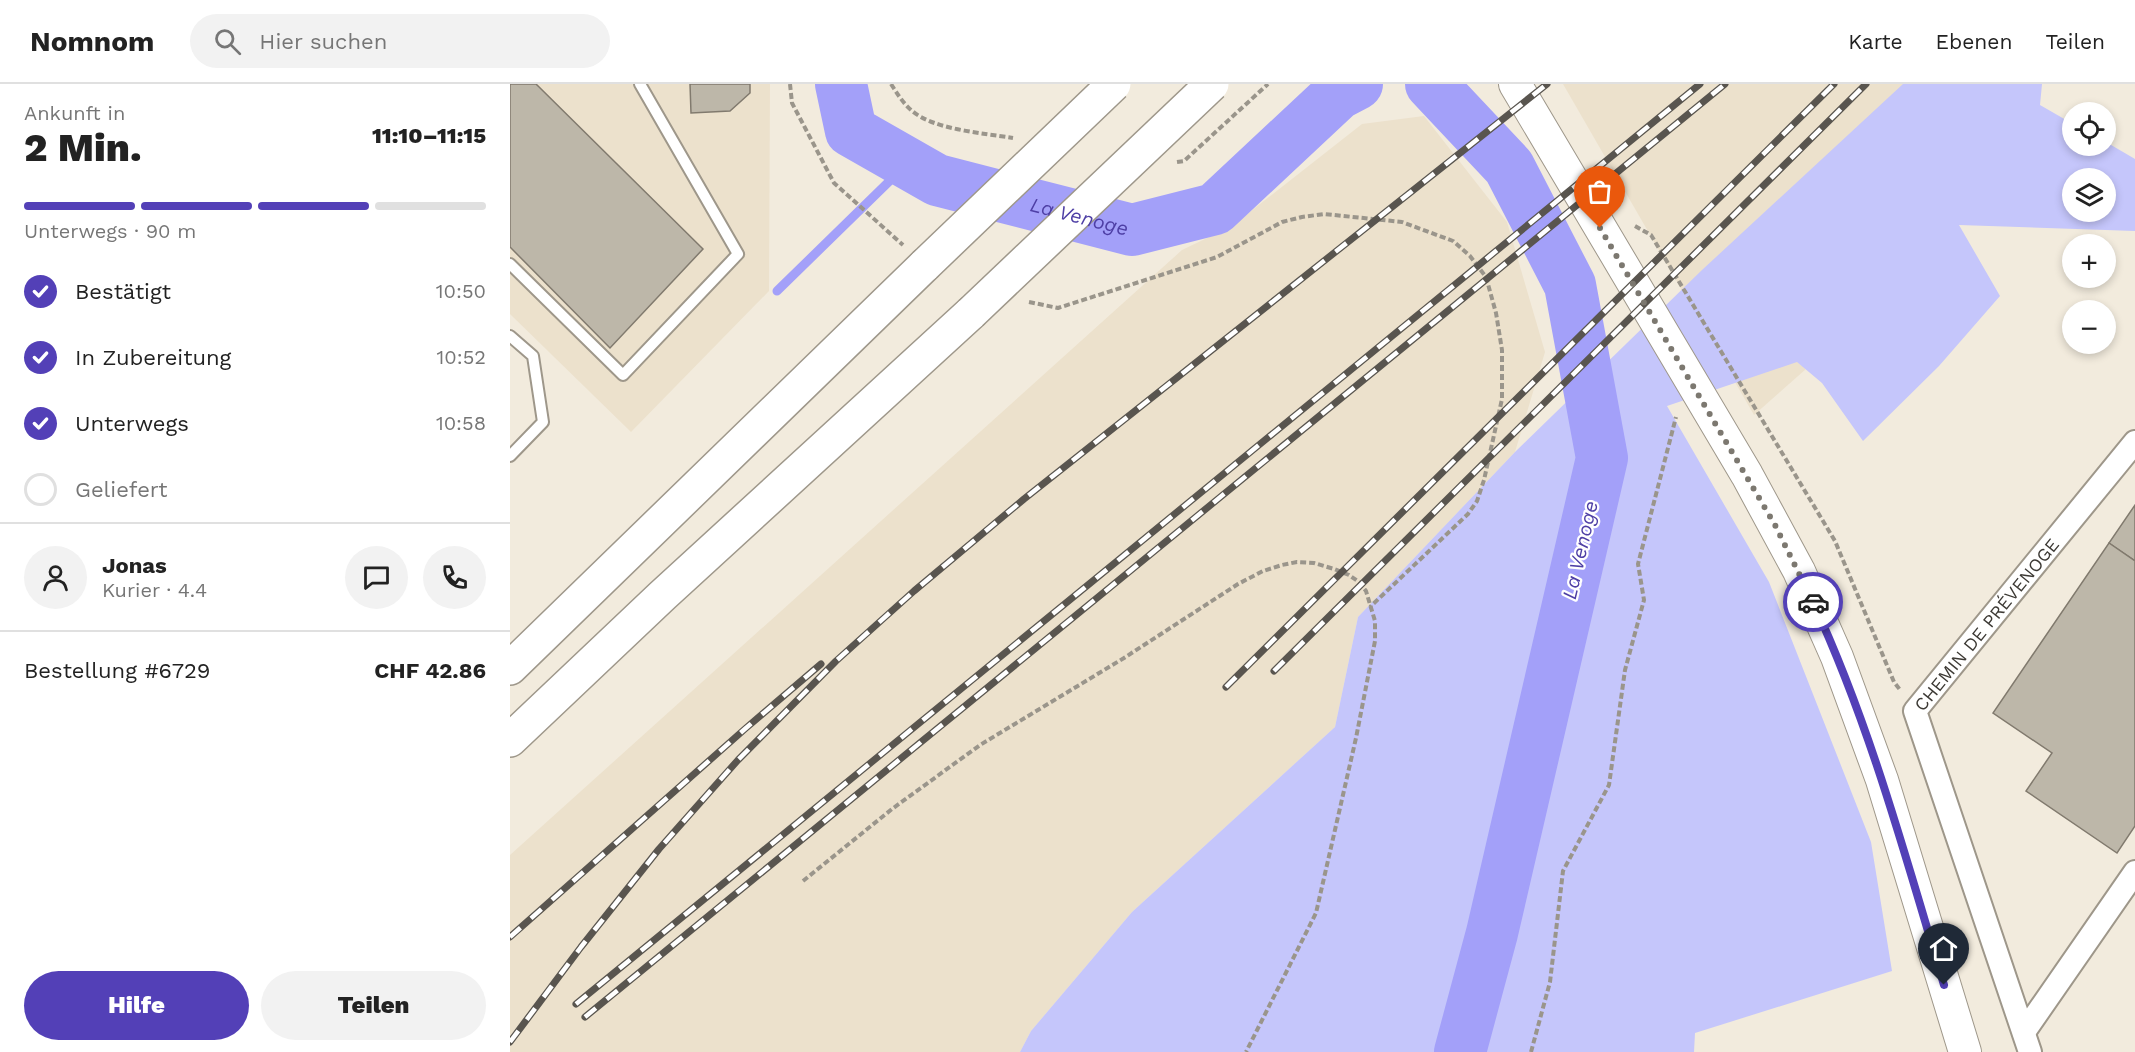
<!DOCTYPE html>
<html lang="de">
<meta charset="utf-8">
<style>
body{margin:0;font-family:"Work Sans",sans-serif;background:#f2f2f2;color:#222;height:100vh;display:flex;flex-direction:column;font-size:22px;white-space:nowrap}
*{box-sizing:border-box;margin:0}
p{font-size:20px;color:#767676}
.icon{flex:none;width:33px;height:33px;fill:none;stroke:currentColor;stroke-width:2;stroke-linecap:round;stroke-linejoin:round}
.map{position:relative;flex:1;overflow:hidden}
.details{display:flex;flex-direction:column;background:#fff;width:510px}
.details>*{flex:none}
.tools{position:absolute;left:1552px;top:18px;display:grid;gap:12px}
.tools a{display:grid;place-items:center;width:54px;height:54px;border-radius:50%;background:#fff;box-shadow:0 3px 9px #0003;font-size:30px}
.pin{position:absolute;display:grid;place-items:center;width:51px;height:51px;color:#fff;margin:-62px -26px;border-radius:50% 50% 50% 0;rotate:-45deg;box-shadow:0 0 6px #0007}
.pin .icon{rotate:45deg}
.courier{position:absolute;display:grid;place-items:center;width:60px;height:60px;margin:-30px;border:4px solid #5340b7;border-radius:50%;background:#fff;color:#222;box-shadow:0 2px 8px #0007}
.headline em{font-style:normal;font-weight:800}
.headline div{display:flex;flex-direction:column-reverse}
.headline{display:flex;align-items:center;justify-content:space-between;height:102px;padding:0 24px}
h1{font-size:39px;font-weight:800;line-height:45px}
.bar{display:grid;grid-template-columns:repeat(4,1fr);gap:9px 6px;align-content:center;height:72px;padding:0 24px}
.bar i{height:8px;border-radius:4px;background:#e0e0e0}
.bar .on{background:#5340b7}
.bar p{grid-column:span 4}
.line{display:flex;align-items:center;gap:15px;padding:0 24px;border-top:2px solid #e0e0e0}
.line div{flex:1}
.round{display:grid;place-items:center;flex:none;width:63px;height:63px;border-radius:32px;background:#f2f2f2}
ol{padding:0 24px;list-style:none}
li{display:flex;align-items:center;gap:18px;height:66px}
li p{margin-inline-start:auto}
li .icon{padding:6px;border-radius:50%;background:#5340b7;color:#fff;stroke-width:4}
li:last-child{color:#767676}
li i{width:33px;height:33px;border:3px solid #e0e0e0;border-radius:50%}
.cta{display:flex;gap:12px;margin-top:auto;padding:12px 24px}
.cta a{flex:1;height:69px;border-radius:36px;background:#5340b7;color:#fff;font-size:24px;font-weight:800;line-height:69px;text-align:center}
.cta a+a{background:#f2f2f2;color:#222}
header{display:flex;align-items:center;gap:36px;box-sizing:border-box;height:84px;padding:0 30px;background:#fff;border-bottom:2px solid #e0e0e0}
header strong{font-size:28px}
nav{display:flex;gap:33px;margin-inline-start:auto;font-size:21px}
.search{width:420px;height:54px;background:#f2f2f2;display:flex;align-items:center;gap:15px;box-sizing:border-box;padding:0 21px;border-radius:33px;color:#767676;font-size:22px}
main{display:flex;flex:1;min-height:0}
.map>svg:first-child{display:block}
.built{fill:#ece1cc}
.green{fill:#c5c6fb;fill-rule:evenodd}
.lines{fill:none;stroke-linecap:round;stroke-linejoin:round}
.stream{stroke:#a3a0f9;stroke-width:9}
.river{stroke:#a3a0f9;stroke-width:52}
.building{fill:#bdb7a9;stroke:#817a6e;stroke-width:1.5}
.service-casing{stroke:#9e978a;stroke-width:14}
.minor-casing{stroke:#9e978a;stroke-width:26}
.secondary-casing{stroke:#9e978a;stroke-width:34}
.motorway-casing{stroke:#9e978a;stroke-width:36}
.path{stroke:#9a958b;stroke-width:4;stroke-dasharray:6 3;stroke-linecap:butt}
.service{stroke:#fff;stroke-width:10}
.minor{stroke:#fff;stroke-width:22}
.secondary{stroke:#fff;stroke-width:32}
.motorway{stroke:#fff;stroke-width:33}
.rail-casing{stroke:#59554f;stroke-width:7}
.rail{stroke:#fff;stroke-width:4.5;stroke-dasharray:14;stroke-linecap:butt}
.motorway-bridge-casing{stroke:#9e978a;stroke-width:36;stroke-linecap:butt}
.motorway-bridge{stroke:#fff;stroke-width:33}
.done{stroke:#7c7870;stroke-width:6;stroke-dasharray:0 10.8}
.route{stroke:#5340b7;stroke-width:8}
.labels{text-anchor:middle;dominant-baseline:central;stroke-width:4.5;stroke-linejoin:round;paint-order:stroke}
.street-label{font-size:18px;fill:#3d3a35;stroke:#fff}
.water-label{font-size:20px;font-style:italic;fill:#4e3fa5;stroke:#fff}
</style>
<header>
<strong>Nomnom</strong>
<div class="search"><svg class="icon" aria-label="search" viewBox="0 0 24 24"><circle cx="10" cy="10" r="6"/><path d="M15 15l6 6"/></svg>Hier suchen</div>
<nav><a>Karte</a><a>Ebenen</a><a>Teilen</a></nav>
</header>
<main>
<section class="details">
<div class="headline"><div><h1>2 Min.</h1><p>Ankunft in</p></div><em>11:10–11:15</em></div>
<div class="bar"><i class="on"></i><i class="on"></i><i class="on"></i><i></i><p>Unterwegs · 90 m</p></div>
<ol>
<li><svg class="icon" aria-label="check" viewBox="0 0 24 24"><path d="M5 12l5 5 9-10"/></svg>Bestätigt<p>10:50</p></li>
<li><svg class="icon" aria-label="check" viewBox="0 0 24 24"><path d="M5 12l5 5 9-10"/></svg>In Zubereitung<p>10:52</p></li>
<li><svg class="icon" aria-label="check" viewBox="0 0 24 24"><path d="M5 12l5 5 9-10"/></svg>Unterwegs<p>10:58</p></li>
<li><i></i>Geliefert</li>
</ol>
<div class="line" style="height:108px"><a class="round"><svg class="icon" aria-label="person" viewBox="0 0 24 24"><circle cx="12" cy="8" r="4"/><path d="M4 21q1-7 8-7t8 7"/></svg></a><div><b>Jonas</b><p>Kurier · 4.4</p></div><a class="round"><svg class="icon" aria-label="chat" viewBox="0 0 24 24"><path d="M4 5h16v11H9l-5 4z"/></svg></a><a class="round"><svg class="icon" aria-label="phone" viewBox="0 0 24 24"><path d="M5 4h4l2 5-3 2q2 4 5 5l2-3 5 2v4C11 20 4 13 5 4z"/></svg></a></div>
<div class="line" style="height:78px"><div>Bestellung #6729</div><b>CHF 42.86</b></div>
<div class="cta"><a>Hilfe</a><a>Teilen</a></div>
</section>
<div class="map">
<svg width="1625" height="968" viewBox="0 0 1625 968">
<rect width="100%" height="100%" fill="#f2ebdd"/>
<g class="built">
<path d="M0,0H260L259,207L121,348L0,230Z"/>
<path d="M1053,0H1512L1391,201L1244,331Z"/>
<path d="M914,32L997,138L1035,268L1005,368L848,533L825,643L622,828L521,947L510,968H0V771L672,166L722,142L852,40Z"/>
</g>
<path class="green" d="M1393,0H1532L1530,21L1563,40V62H1596V58L1625,75V147L1449,141L1490,212L1429,282L1353,357L1312,299L1287,278L1157,322L1259,498L1361,758L1382,887L1185,949L1184,968H510L521,947L622,828L825,643L848,533L1005,368L1192,186ZM1563,94H1596V128H1563Z"/>
<g class="lines">
<path class="stream" d="M267,207L398,79"/>
<g class="river">
<path id="s1" d="M331,0L341,47L427,96L622,146L705,125L828,10L847,0"/>
<path d="M921,0L999,83L1060,201L1092,374L982,849L950,968"/>
</g>
</g>
<g class="building">
<path d="M0,0H26L193,165L100,264L0,163Z"/>
<path d="M180,0H240V9L220,27L181,29Z"/>
<path d="M1625,421V477L1599,459Z"/>
<path d="M1599,459L1625,477V742L1607,769L1516,707L1542,669L1483,629Z"/>
</g>
<g class="lines">
<defs>
<g id="service">
<path d="M0,180L113,291L228,170L130,0"/>
<path d="M0,252L23,272L33,338L0,372"/>
</g>
<g id="minor">
<path d="M1514,948L1625,788"/>
<path id="s2" d="M1520,968L1405,627L1625,358"/>
</g>
<path id="secondary" d="M1005,0L1237,391L1289,487L1327,573L1372,696L1455,968"/>
<g id="motorway">
<path d="M0,584L415,181"/>
<path d="M0,656L152,512L461,229"/>
</g>
</defs>
<use href="#service" class="service-casing"/>
<use href="#minor" class="minor-casing"/>
<use href="#secondary" class="secondary-casing"/>
<use href="#motorway" class="motorway-casing"/>
<g class="path">
<path d="M280,0L282,19L324,99L393,161"/>
<path d="M381,0C387,9 392,18 401,26C423,46 474,49 503,54"/>
<path d="M667,78L674,77L758,0"/>
<path d="M1125,142L1141,151L1325,457L1384,598L1391,607"/>
<path d="M519,218L548,224L707,173L772,138L792,133L814,130L892,138L943,157L960,172L976,193L986,229L992,266V315L974,396L967,417L958,430L860,523"/>
<path d="M293,797L382,725L470,661L614,574L728,500L753,487L772,481L787,478L804,479L824,485L839,491L849,498L856,507L865,537V557L846,654L806,829L736,968"/>
<path d="M1021,968L1040,898L1053,787L1099,701L1115,586L1134,516L1128,480L1166,333"/>
</g>
<use href="#service" class="service"/>
<use href="#minor" class="minor"/>
<use href="#secondary" class="secondary"/>
<use href="#motorway" class="motorway"/>
<defs>
<g id="rail">
<path d="M764,587L1356,0"/>
<path d="M716,603L1324,0"/>
<path d="M0,853L236,644L311,580"/>
<path d="M66,920L1190,0"/>
<path d="M75,933L1215,0"/>
<path d="M0,958L71,863L149,765L228,676L326,577L404,507L514,415L1037,0"/>
</g>
</defs>
<use href="#rail" class="rail-casing"/>
<use href="#rail" class="rail"/>
<defs>
<g id="motorway-bridge">
<path d="M415,181L604,0"/>
<path d="M461,229L702,0"/>
</g>
</defs>
<use href="#motorway-bridge" class="motorway-bridge-casing"/>
<use href="#motorway-bridge" class="motorway-bridge"/>
</g>
<g class="lines">
<path class="done" d="M1090,144L1265,441L1303,518"/>
<path class="route" d="M1303,518C1360,641 1395,771 1434,901"/>
</g>
<g class="labels">
<g class="street-label">
<text stroke="none"><textPath href="#s2" startOffset="472">CHEMIN DE PRÉVENOGE</textPath></text>
</g>
<g class="water-label">
<text stroke="none"><textPath href="#s1" startOffset="294">La Venoge</textPath></text>
<text transform="translate(1070 466) rotate(-77)">La Venoge</text>
</g>
</g>
</svg>
<div class="tools">
<a><svg class="icon" aria-label="locate" viewBox="0 0 24 24"><circle cx="12" cy="12" r="6"/><path d="M12 2v4M12 18v4M2 12h4M18 12h4"/></svg></a>
<a><svg class="icon" aria-label="layers" viewBox="0 0 24 24"><path d="M12 4l9 5-9 5-9-5zM3 14l9 5 9-5"/></svg></a>
<a>+</a>
<a>−</a>
</div>
<div class="pin" style="left:1090px;top:144px;background:#ea580c"><svg class="icon" aria-label="bag" viewBox="0 0 24 24"><path d="M5 8h14l-1 12H6zM9 8a3 3 0 0 1 6 0"/></svg></div>
<div class="pin" style="left:1434px;top:901px;background:#1f2937"><svg class="icon" aria-label="home" viewBox="0 0 24 24"><path d="M3 11l9-7 9 7M6 9v11h12V9"/></svg></div>
<div class="courier" style="left:1303px;top:518px"><svg class="icon" aria-label="car" viewBox="0 0 24 24"><path d="M5 17H2v-5l4-1 3-4h7l3 4 3 1v5h-3M9 17h6M6 11h13"/><circle cx="7" cy="17" r="2"/><circle cx="17" cy="17" r="2"/></svg></div>
</div>
</main>
